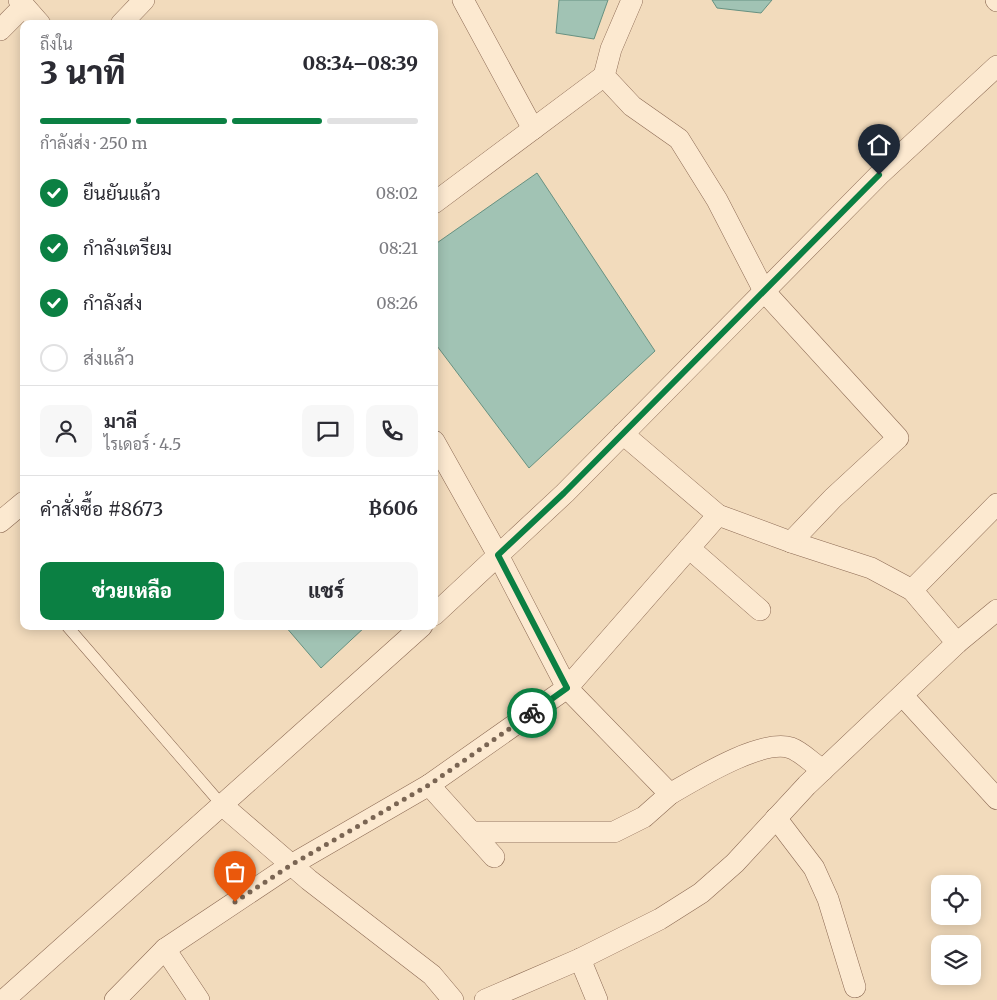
<!DOCTYPE html>
<html lang="th">
<meta charset="utf-8">
<style>
body{margin:0;font-family:Merriweather,Sarabun,serif;background:#f7f7f7;color:#2b2b33;height:100vh;display:flex;flex-direction:column;font-size:19px;white-space:nowrap}
*{box-sizing:border-box;margin:0}
p{font-size:16px;color:#7c7c81}
.icon{flex:none;width:28px;height:28px;fill:none;stroke:currentColor;stroke-width:2;stroke-linecap:round;stroke-linejoin:round}
.map{position:relative;flex:1;overflow:hidden}
.side{position:absolute;left:20px;top:20px;width:418px;height:610px;display:flex;flex-direction:column;background:#fff;border-radius:10px;box-shadow:0 2px 12px #0003}
.side>*{flex:none}
.fabs{position:absolute;left:931px;top:875px;display:grid;gap:10px}
.fabs a{display:grid;place-items:center;width:50px;height:50px;border-radius:10px;background:#fff;box-shadow:0 2px 12px #0003;font-size:25px}
.pin{position:absolute;display:grid;place-items:center;width:42px;height:42px;color:#fff;margin:-51px -21px;border-radius:50% 50% 50% 0;rotate:-45deg;box-shadow:0 0 5px #0007}
.pin .icon{rotate:45deg}
.courier{position:absolute;display:grid;place-items:center;width:50px;height:50px;margin:-25px;border:4px solid #0b8043;border-radius:50%;background:#fff;color:#222;box-shadow:0 1px 6px #0007}
.headline em{font-style:normal;font-weight:800}
.headline div{display:flex;flex-direction:column-reverse}
.headline{display:flex;align-items:center;justify-content:space-between;height:85px;padding:0 20px}
h1{font-size:32px;font-weight:800;line-height:38px}
.bar{display:grid;grid-template-columns:repeat(4,1fr);gap:8px 5px;align-content:center;height:60px;padding:0 20px}
.bar i{height:6px;border-radius:4px;background:#e1e1e2}
.bar .on{background:#0b8043}
.bar p{grid-column:span 4}
.line{display:flex;align-items:center;gap:12px;padding:0 20px;border-top:1px solid #e1e1e2}
.line div{flex:1}
.round{display:grid;place-items:center;flex:none;width:52px;height:52px;border-radius:10px;background:#f7f7f7}
ol{padding:0 20px;list-style:none}
li{display:flex;align-items:center;gap:15px;height:55px}
li p{margin-inline-start:auto}
li .icon{padding:5px;border-radius:50%;background:#0b8043;color:#fff;stroke-width:4}
li:last-child{color:#7c7c81}
li i{width:28px;height:28px;border:2px solid #e1e1e2;border-radius:50%}
.cta{display:flex;gap:10px;margin-top:auto;padding:10px 20px}
.cta a{flex:1;height:58px;border-radius:10px;background:#0b8043;color:#fff;font-size:20px;font-weight:800;line-height:58px;text-align:center}
.cta a+a{background:#f7f7f7;color:#2b2b33}
.map>svg:first-child{display:block}
.water{fill:#a1c3b4;stroke:#679181}
.lines{fill:none;stroke-linecap:round;stroke-linejoin:round}
.lane-casing{stroke:#8c6a54;stroke-width:12}
.street-casing{stroke:#8c6a54;stroke-width:22}
.lane{stroke:#fce9d0;stroke-width:11}
.street{stroke:#fce9d0;stroke-width:21}
.done{stroke:#7a6553;stroke-width:5;stroke-dasharray:0 9}
.route{stroke:#0b8043;stroke-width:6}
</style>
<div class="map">
<svg width="997" height="1000" viewBox="0 0 997 1000">
<rect width="100%" height="100%" fill="#f2dbbc"/>
<g class="water">
<path d="M559,0H608L594,39L556,33Z"/>
<path d="M712,0H772L761,13L717,8Z"/>
<path d="M537,173L655,351L529,468L434,342V245Z"/>
<path d="M285,626H366L321,668Z"/>
</g>
<g class="lines">
<defs>
<path id="lane" d="M67,626L222,805"/>
<g id="street">
<path d="M19,0L40,24"/>
<path d="M463,0L533,129"/>
<path d="M632,0L611,49L604,76L632,106L679,139L717,200L764,291L898,438L833,498L791,542L871,568L912,590L957,643"/>
<path d="M996,0L997,1"/>
<path d="M121,24L144,0"/>
<path d="M0,30L24,6"/>
<path d="M434,203L604,76"/>
<path d="M623,434L718,515L791,542"/>
<path d="M434,441L498,555L567,688L718,515"/>
<path d="M0,522L24,502"/>
<path d="M689,548L760,610"/>
<path d="M912,590L997,504"/>
<path d="M434,615L565,493L879,175L997,66"/>
<path d="M903,696L997,799"/>
<path d="M429,785L567,688L670,794C696,779 762,738 791,748C802,752 813,764 823,770"/>
<path d="M222,805L309,880L432,975L453,1000"/>
<path d="M776,818L814,868L828,899L855,987"/>
<path d="M472,832H614L644,817L670,794"/>
<path d="M165,949L199,1000"/>
<path d="M580,959L597,1000"/>
<path d="M4,1000L422,626"/>
<path d="M115,1000L165,949L291,865L429,785L494,857"/>
<path d="M485,1000L580,959L660,919L701,893L735,863L807,785L957,643L997,610"/>
</g>
</defs>
<use href="#lane" class="lane-casing"/>
<use href="#street" class="street-casing"/>
<use href="#lane" class="lane"/>
<use href="#street" class="street"/>
</g>
<g class="lines">
<path class="done" d="M235,902L291,865L429,785L532,713"/>
<path class="route" d="M532,713L567,688L498,555L564,493L879,175"/>
</g>
</svg>
<div class="fabs">
<a><svg class="icon" aria-label="locate" viewBox="0 0 24 24"><circle cx="12" cy="12" r="6"/><path d="M12 2v4M12 18v4M2 12h4M18 12h4"/></svg></a>
<a><svg class="icon" aria-label="layers" viewBox="0 0 24 24"><path d="M12 4l9 5-9 5-9-5zM3 14l9 5 9-5"/></svg></a>
</div>
<div class="pin" style="left:235px;top:902px;background:#ea580c"><svg class="icon" aria-label="bag" viewBox="0 0 24 24"><path d="M5 8h14l-1 12H6zM9 8a3 3 0 0 1 6 0"/></svg></div>
<div class="pin" style="left:879px;top:175px;background:#1f2937"><svg class="icon" aria-label="home" viewBox="0 0 24 24"><path d="M3 11l9-7 9 7M6 9v11h12V9"/></svg></div>
<div class="courier" style="left:532px;top:713px"><svg class="icon" aria-label="bike" viewBox="0 0 24 24"><circle cx="6" cy="16" r="4"/><circle cx="18" cy="16" r="4"/><path d="M6 16l4-8h5l3 8M10 8l3 8H6M13 5h3"/></svg></div>
<section class="side">
<div class="headline"><div><h1>3 นาที</h1><p>ถึงใน</p></div><em>08:34–08:39</em></div>
<div class="bar"><i class="on"></i><i class="on"></i><i class="on"></i><i></i><p>กำลังส่ง · 250 m</p></div>
<ol>
<li><svg class="icon" aria-label="check" viewBox="0 0 24 24"><path d="M5 12l5 5 9-10"/></svg>ยืนยันแล้ว<p>08:02</p></li>
<li><svg class="icon" aria-label="check" viewBox="0 0 24 24"><path d="M5 12l5 5 9-10"/></svg>กำลังเตรียม<p>08:21</p></li>
<li><svg class="icon" aria-label="check" viewBox="0 0 24 24"><path d="M5 12l5 5 9-10"/></svg>กำลังส่ง<p>08:26</p></li>
<li><i></i>ส่งแล้ว</li>
</ol>
<div class="line" style="height:90px"><a class="round"><svg class="icon" aria-label="person" viewBox="0 0 24 24"><circle cx="12" cy="8" r="4"/><path d="M4 21q1-7 8-7t8 7"/></svg></a><div><b>มาลี</b><p>ไรเดอร์ · 4.5</p></div><a class="round"><svg class="icon" aria-label="chat" viewBox="0 0 24 24"><path d="M4 5h16v11H9l-5 4z"/></svg></a><a class="round"><svg class="icon" aria-label="phone" viewBox="0 0 24 24"><path d="M5 4h4l2 5-3 2q2 4 5 5l2-3 5 2v4C11 20 4 13 5 4z"/></svg></a></div>
<div class="line" style="height:65px"><div>คำสั่งซื้อ #8673</div><b>฿606</b></div>
<div class="cta"><a>ช่วยเหลือ</a><a>แชร์</a></div>
</section>
</div>
